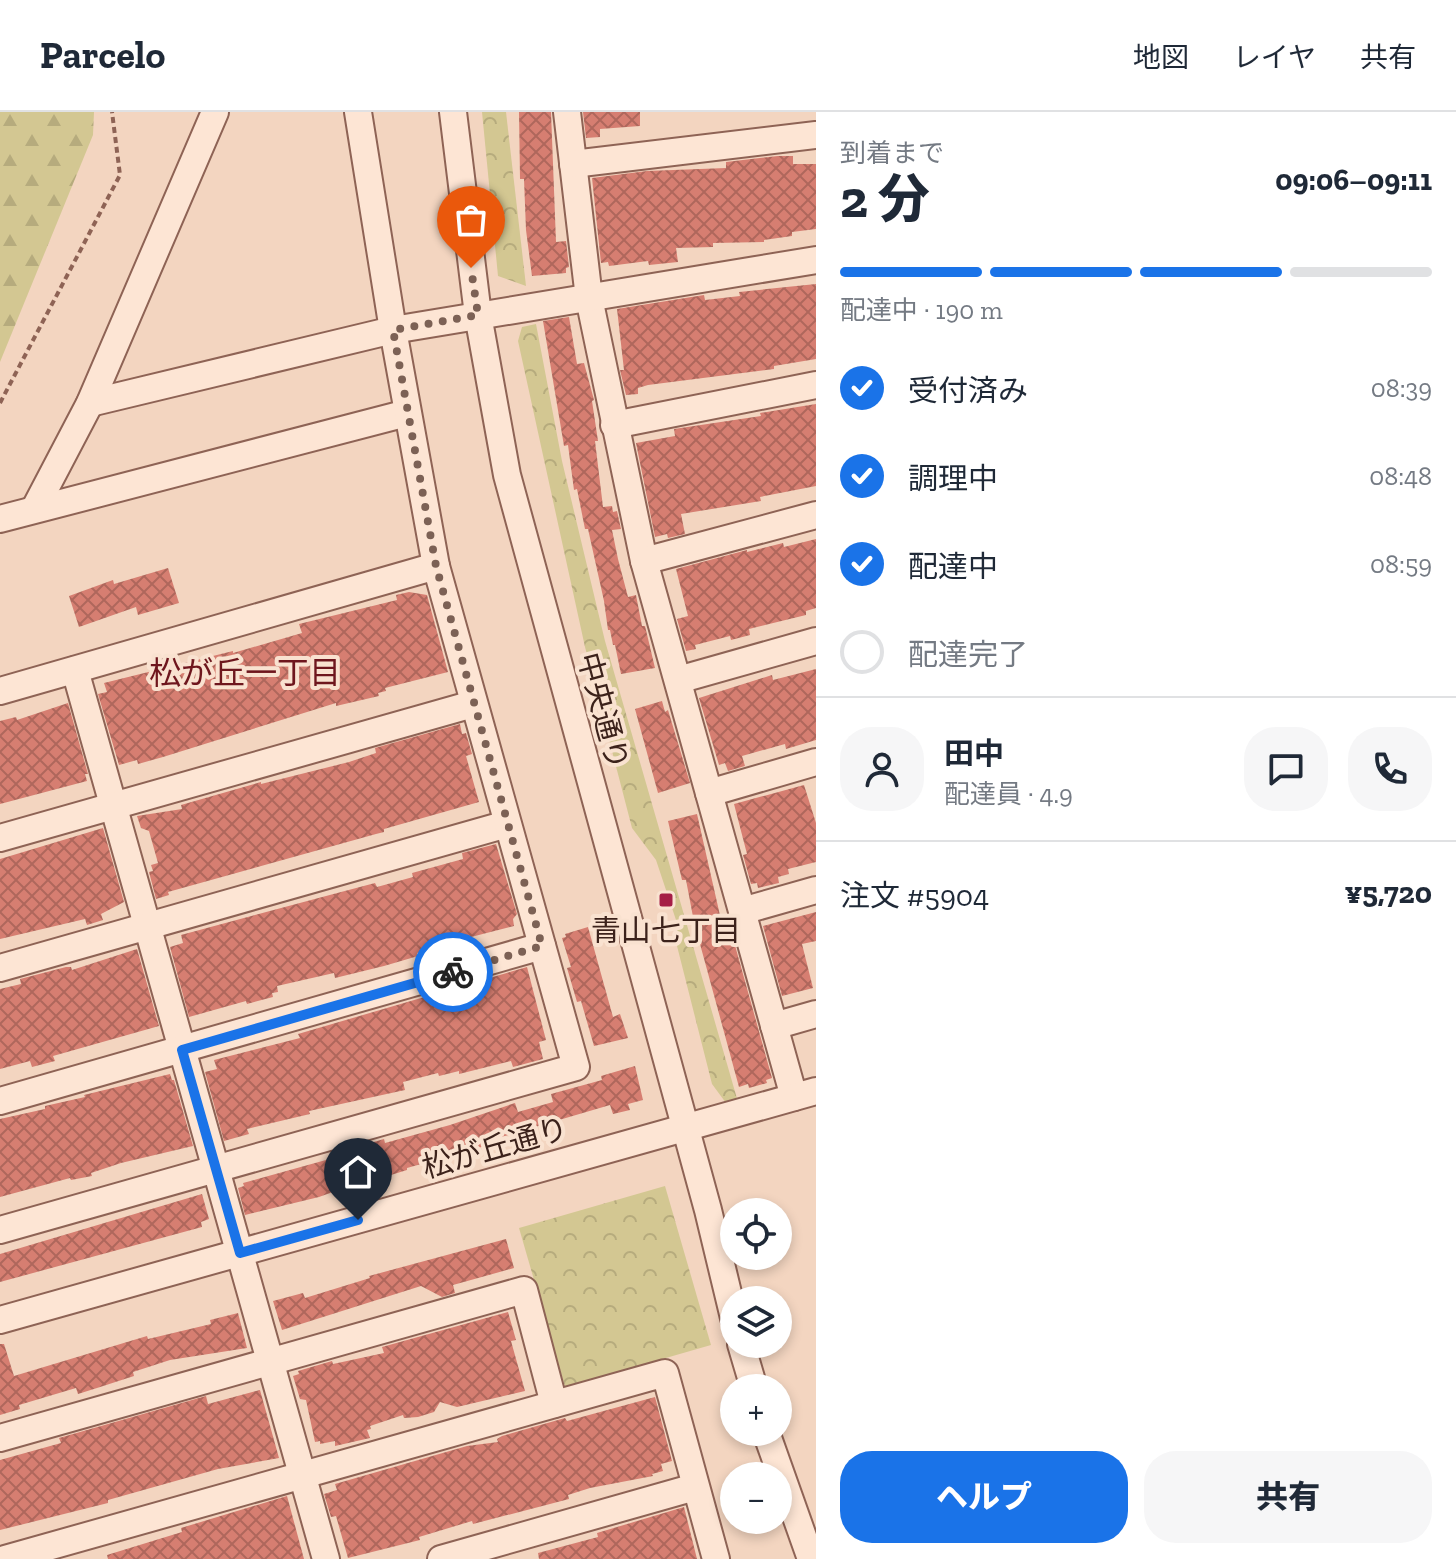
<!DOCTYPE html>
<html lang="ja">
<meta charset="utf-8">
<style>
body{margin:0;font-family:"Zilla Slab","Noto Sans JP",serif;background:#f6f6f7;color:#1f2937;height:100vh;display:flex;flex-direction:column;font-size:30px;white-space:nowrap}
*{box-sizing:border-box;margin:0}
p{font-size:26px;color:#747a83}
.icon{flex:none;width:44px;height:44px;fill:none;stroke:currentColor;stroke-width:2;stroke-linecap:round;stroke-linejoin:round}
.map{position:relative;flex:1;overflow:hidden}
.details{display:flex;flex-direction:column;background:#fff;width:640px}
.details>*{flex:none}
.controls{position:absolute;left:720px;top:1086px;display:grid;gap:16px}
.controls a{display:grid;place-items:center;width:72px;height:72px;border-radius:50%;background:#fff;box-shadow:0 4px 12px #0003;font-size:40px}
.pin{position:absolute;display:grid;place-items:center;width:68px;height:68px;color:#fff;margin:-82px -34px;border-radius:50% 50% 50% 0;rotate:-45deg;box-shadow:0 0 8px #0007}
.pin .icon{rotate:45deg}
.courier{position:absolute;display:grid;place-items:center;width:80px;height:80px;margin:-40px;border:6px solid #1a73e8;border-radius:50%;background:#fff;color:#222;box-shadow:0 2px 10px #0007}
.head em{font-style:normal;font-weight:800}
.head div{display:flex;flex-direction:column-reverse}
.head{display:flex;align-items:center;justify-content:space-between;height:136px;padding:0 24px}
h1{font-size:52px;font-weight:800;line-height:60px}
.bar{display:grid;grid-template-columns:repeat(4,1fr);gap:12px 8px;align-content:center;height:96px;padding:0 24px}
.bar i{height:10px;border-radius:6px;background:#e0e1e3}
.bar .active{background:#1a73e8}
.bar p{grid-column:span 4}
.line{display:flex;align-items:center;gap:20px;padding:0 24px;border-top:2px solid #e0e1e3}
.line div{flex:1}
.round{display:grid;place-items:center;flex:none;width:84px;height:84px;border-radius:32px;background:#f6f6f7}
ol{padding:0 24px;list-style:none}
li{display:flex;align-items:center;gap:24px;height:88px}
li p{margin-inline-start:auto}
li .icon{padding:8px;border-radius:50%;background:#1a73e8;color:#fff;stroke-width:4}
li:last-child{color:#747a83}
li i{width:44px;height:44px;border:4px solid #e0e1e3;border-radius:50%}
.button{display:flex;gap:16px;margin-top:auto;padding:16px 24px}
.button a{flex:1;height:92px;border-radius:32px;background:#1a73e8;color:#fff;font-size:32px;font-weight:800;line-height:92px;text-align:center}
.button a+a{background:#f6f6f7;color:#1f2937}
header{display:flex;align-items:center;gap:48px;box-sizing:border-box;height:112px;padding:0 40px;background:#fff;border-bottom:2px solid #e0e1e3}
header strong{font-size:38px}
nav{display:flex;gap:44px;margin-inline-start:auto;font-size:28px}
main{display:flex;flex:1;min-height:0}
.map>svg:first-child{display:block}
.forest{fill:url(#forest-firs)}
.park{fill:url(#park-crowns)}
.building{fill:url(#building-cross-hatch)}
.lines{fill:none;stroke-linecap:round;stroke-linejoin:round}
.minor-casing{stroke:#8e6355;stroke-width:30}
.path{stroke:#8e6355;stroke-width:4;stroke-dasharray:6 4;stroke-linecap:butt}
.minor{stroke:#fde5d4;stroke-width:26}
.done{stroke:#7c6155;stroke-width:8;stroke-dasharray:0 14.4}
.route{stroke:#1a73e8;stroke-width:10}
.poi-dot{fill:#a51e46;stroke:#f9e2d0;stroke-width:3}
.labels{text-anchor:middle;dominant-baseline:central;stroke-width:8;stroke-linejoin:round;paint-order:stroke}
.street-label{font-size:30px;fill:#3c221b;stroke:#f9e2d0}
.poi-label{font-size:30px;fill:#3c221b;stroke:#f9e2d0}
.neighbourhood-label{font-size:32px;fill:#6e161d;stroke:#f9e2d0}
</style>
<header>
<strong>Parcelo</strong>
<nav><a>地図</a><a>レイヤ</a><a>共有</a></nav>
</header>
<main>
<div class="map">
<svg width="816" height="1447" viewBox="0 0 816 1447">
<defs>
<pattern id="forest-firs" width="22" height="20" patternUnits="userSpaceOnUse" patternTransform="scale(2)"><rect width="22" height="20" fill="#d3c792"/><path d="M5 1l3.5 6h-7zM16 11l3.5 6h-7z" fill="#b6ab7d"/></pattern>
<pattern id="park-crowns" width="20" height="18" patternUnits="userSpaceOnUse" patternTransform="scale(2)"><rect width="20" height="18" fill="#d3c792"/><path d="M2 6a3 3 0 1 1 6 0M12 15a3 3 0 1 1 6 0" fill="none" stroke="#b6ab7d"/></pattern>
<pattern id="building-cross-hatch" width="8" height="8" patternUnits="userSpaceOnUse" patternTransform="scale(2)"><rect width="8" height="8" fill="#d67e71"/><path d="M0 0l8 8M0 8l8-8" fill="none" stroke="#af675c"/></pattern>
</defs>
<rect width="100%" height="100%" fill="#f3d5c0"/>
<path class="forest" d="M0,0H94L93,23L0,250Z"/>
<g class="park">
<path d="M482,0H506L526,174L498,164Z"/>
<path d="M536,212L562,349L605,529L738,990L726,991L712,972L677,834V811L656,748L632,716L585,535L518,229L522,215Z"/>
<path d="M665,1074L711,1233L565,1275L519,1116Z"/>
</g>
<g class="building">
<path d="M519,0H551L556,130L566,129L569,155L566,156V161L532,164L526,118L524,67H520Z"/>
<path d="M583,0H640V14L600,17V25L586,26Z"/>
<path d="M778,44H793V52H816V117L792,120V124L764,128V130L713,131V135L676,136L678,150L649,153L648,149L609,154L608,150L601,151L592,66L647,59L726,56V50Z"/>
<path d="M816,172V247L774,254V257L648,273L638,276V282L626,283L620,258H624L617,197L704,183L705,188L740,184L739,180Z"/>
<path d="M569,205L577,252L584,251L594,288L592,289L598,329H595L603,395L612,394L613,400L617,399L621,417L612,418L618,447L628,485L636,483L642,514H645L655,556L621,562L615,533H613L610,518H608L604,489L588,417H585L577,377L574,378L568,333L564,334L543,209Z"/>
<path d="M816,292V374L760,385L761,389L681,402L685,422L668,426L667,422L655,425L636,331L675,324L674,317L761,304L760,301Z"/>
<path d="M816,427V496L806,499V503L749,517L750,523L731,528L730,524L695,533L696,537L686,539L677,507L688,504L676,457L747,438V440L783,431L784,435Z"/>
<path d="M168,456L179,491L138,503L136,495L79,515L69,484L113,468L114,472Z"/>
<path d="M409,480L427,483L448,560L385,576L386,579L378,581L379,584L336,594V591L163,645L138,652L137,648L119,653L98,582L107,580L104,571L233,539V541L302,521L299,512L397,488L396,483Z"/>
<path d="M816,557V628L786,637L785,632L742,644L745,654L728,659L725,651L719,653L699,586L772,563L773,568Z"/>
<path d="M662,589L665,600L668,598L690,671L658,681L635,597Z"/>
<path d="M68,591L88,662H85L87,669L0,692V609L16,605L17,608Z"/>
<path d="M460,612L462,622L466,621L472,642L466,644L479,690L384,717V720L376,722L168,780L169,783L156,787L149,760L153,759L151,753L158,751L149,719L141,716L137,704L182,697L181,693L261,670V672L349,650L376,641L375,636Z"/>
<path d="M804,673L816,711V750L788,757L789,762L778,765L779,771L758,776L757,771L751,772L743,743L747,742L734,692Z"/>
<path d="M697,702L724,821L731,819L772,966L766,968L767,971L749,976L748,972L739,975L694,810L686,768H682L668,709Z"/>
<path d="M103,716L124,790L101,802L103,808L87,813L85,807L0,827V747Z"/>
<path d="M496,732L517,802L513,807L514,814L471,825L472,830L454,835L453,831L417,841L418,844L384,854L335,866L334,861L277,874L278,880L272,881L273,885L247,892L246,889L189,905L170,835L183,831L181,823L326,784L375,771L377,775L413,765L412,761L463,747L462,741Z"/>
<path d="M816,800V829L802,832L813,876L782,884L763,814Z"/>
<path d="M588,815L613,905L620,902L628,926L594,934L581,889L577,890L567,856L571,855L562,826L566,825L565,822Z"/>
<path d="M137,837L159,914L53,944L55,949L32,955L30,949L0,957V877L21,872L20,867L66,855H71L72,858Z"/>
<path d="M527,855L546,928L539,930L543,947L513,955L511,949L459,962V959L439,964L438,961L403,970L405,978L309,999L310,1002L247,1017L249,1022L224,1029L205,960L217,957L214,948L300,926L298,922Z"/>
<path d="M635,954L643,988L628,992L630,998L613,1002L610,993L491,1028L492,1032L407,1056V1058L378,1067L377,1064L319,1085L245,1103L238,1076L244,1074L243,1071L369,1036L367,1032L384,1027L385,1031L450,1013L515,991L518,1000L553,990L551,982L602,968L601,964Z"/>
<path d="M170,962L172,968H174L193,1034L121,1051L91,1061L92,1064L71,1068L70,1066L0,1085V1007L45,997V994L85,985L84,983Z"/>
<path d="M202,1082L209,1107L201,1110L202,1115L0,1170V1142Z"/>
<path d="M506,1127L514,1156L453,1173L455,1181L442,1185L421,1174L282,1218L273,1189L303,1181L305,1186L370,1166L369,1164Z"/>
<path d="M508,1200L516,1228L511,1229L525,1279L457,1295L440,1290L434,1300L418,1305L404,1306L403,1303L370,1314L371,1317L367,1318L370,1326L335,1334V1329L320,1332V1329L315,1330L306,1288L300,1287L293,1264L299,1262L298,1259L332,1249L333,1252L384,1241L382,1235Z"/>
<path d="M238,1201L247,1236L170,1248L133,1260L134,1264L97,1276L78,1282L76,1276L19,1293L20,1297L0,1303V1232H4L14,1264L147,1224L148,1227L211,1212L210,1208Z"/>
<path d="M260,1278L279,1346L218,1357L108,1388V1391L0,1418V1348L61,1331L59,1326L206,1284L208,1292Z"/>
<path d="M655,1285L672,1349L661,1352L663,1359L652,1362L653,1364L590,1376L568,1383L569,1387L473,1412L472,1409L419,1425L420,1428L348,1446L336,1404L331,1405L324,1382L337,1378L335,1372L467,1334L498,1330L497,1327L502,1324L565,1306L567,1309Z"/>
<path d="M287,1384L304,1447H108L107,1443L182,1420L181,1416Z"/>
<path d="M684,1395L697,1447H539L538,1441L598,1425L597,1421Z"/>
</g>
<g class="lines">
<defs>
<g id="minor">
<path d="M453,0L478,203L507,363L708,1098L734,1206"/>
<path d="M567,0L589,186L644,449L794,985"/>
<path d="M573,52L816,23"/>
<path d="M90,291L393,218L816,148"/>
<path d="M614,313L816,273"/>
<path d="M35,396L90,291L215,0"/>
<path d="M0,407L407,301"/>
<path d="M644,449L816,403"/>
<path d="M75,558L326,1447"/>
<path d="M678,568L816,529"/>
<path d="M0,579L436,454"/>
<path d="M709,681L816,650"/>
<path d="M0,726L473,592"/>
<path d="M742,799L816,778"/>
<path d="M0,856L507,712"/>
<path d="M774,914L816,902"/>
<path d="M0,989L542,834"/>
<path d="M0,1118L576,955L436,454L393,218L358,0"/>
<path d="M0,1208L816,979"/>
<path d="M741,1232L754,1276"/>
<path d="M766,1320L811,1447"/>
<path d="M0,1326L524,1178L554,1292"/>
<path d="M5,1447L665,1261L716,1447"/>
<path d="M441,1447L695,1375"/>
</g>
</defs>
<use href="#minor" class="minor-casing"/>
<path class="path" d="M0,291L120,63L112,0"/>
<use href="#minor" class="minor"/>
</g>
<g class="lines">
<path class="done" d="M453,860L542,834L436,454L393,218L478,203L471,156"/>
<path class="route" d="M358,1108L240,1141L182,938L453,860"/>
</g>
<rect class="poi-dot" x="658" y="780" width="16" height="16" rx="4"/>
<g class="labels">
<g class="street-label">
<text transform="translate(603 599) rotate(75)">中央通り</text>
<text transform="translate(495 1036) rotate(-16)">松が丘通り</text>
</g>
<g class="poi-label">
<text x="666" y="819">青山七丁目</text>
</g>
<g class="neighbourhood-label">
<text x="245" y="561">松が丘一丁目</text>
</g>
</g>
</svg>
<div class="controls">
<a><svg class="icon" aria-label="locate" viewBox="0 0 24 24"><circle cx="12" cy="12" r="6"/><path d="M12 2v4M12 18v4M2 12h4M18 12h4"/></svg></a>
<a><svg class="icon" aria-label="layers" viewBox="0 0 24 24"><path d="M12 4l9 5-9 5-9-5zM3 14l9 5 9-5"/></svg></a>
<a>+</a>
<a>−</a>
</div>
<div class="pin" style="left:471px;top:156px;background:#ea580c"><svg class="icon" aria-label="bag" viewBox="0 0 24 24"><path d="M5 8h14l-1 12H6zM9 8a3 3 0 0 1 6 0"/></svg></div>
<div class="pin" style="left:358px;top:1108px;background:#1f2937"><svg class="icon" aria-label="home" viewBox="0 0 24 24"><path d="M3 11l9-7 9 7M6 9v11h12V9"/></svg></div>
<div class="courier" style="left:453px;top:860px"><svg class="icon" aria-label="bike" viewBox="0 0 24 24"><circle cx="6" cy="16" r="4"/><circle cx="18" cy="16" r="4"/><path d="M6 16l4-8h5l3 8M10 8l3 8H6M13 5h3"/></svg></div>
</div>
<section class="details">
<div class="head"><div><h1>2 分</h1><p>到着まで</p></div><em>09:06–09:11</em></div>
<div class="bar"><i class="active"></i><i class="active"></i><i class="active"></i><i></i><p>配達中 · 190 m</p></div>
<ol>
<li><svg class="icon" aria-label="check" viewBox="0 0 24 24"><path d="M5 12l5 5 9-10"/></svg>受付済み<p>08:39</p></li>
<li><svg class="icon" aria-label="check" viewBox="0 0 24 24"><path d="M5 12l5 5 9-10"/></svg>調理中<p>08:48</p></li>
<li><svg class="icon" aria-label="check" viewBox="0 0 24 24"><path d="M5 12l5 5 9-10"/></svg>配達中<p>08:59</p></li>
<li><i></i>配達完了</li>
</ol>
<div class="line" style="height:144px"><a class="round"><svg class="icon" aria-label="person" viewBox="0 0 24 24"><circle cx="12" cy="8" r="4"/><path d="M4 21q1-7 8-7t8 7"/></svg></a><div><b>田中</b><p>配達員 · 4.9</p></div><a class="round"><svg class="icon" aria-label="chat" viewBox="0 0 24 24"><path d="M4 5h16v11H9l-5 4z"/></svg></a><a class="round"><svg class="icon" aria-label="phone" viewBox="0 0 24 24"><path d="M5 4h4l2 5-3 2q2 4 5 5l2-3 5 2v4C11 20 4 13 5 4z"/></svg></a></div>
<div class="line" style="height:104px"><div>注文 #5904</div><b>¥5,720</b></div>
<div class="button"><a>ヘルプ</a><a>共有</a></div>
</section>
</main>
